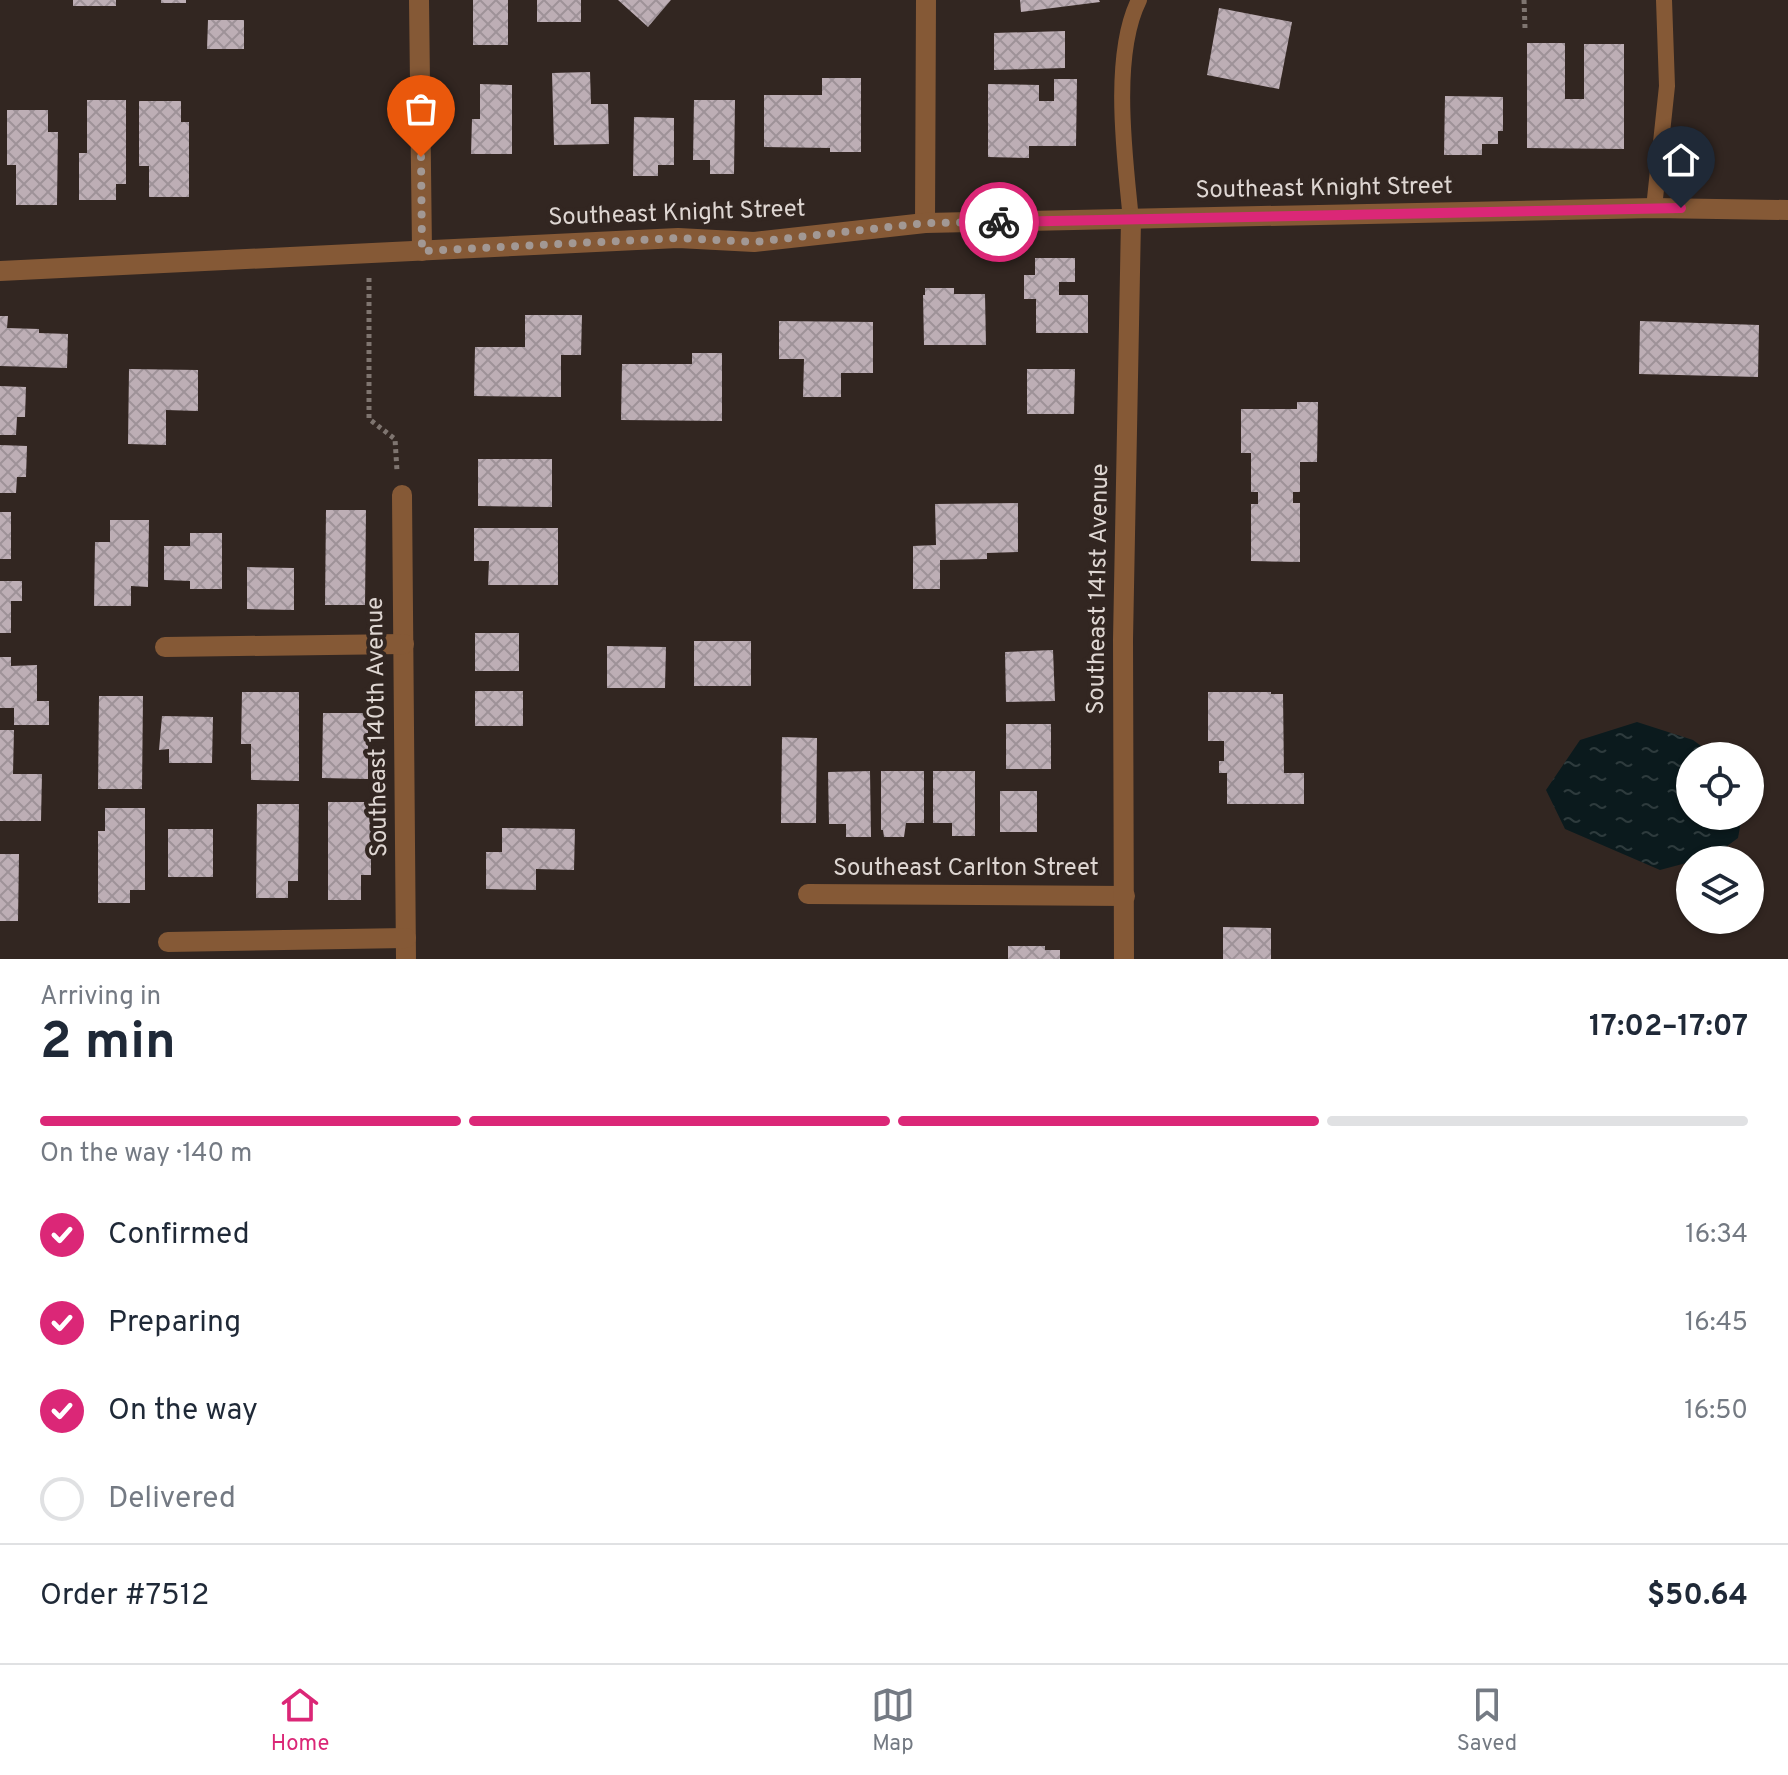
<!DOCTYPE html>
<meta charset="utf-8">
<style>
body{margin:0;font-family:Overpass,sans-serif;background:#f2f2f3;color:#1f2937;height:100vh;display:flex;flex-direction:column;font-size:30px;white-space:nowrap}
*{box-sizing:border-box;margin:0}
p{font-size:26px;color:#747a83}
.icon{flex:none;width:44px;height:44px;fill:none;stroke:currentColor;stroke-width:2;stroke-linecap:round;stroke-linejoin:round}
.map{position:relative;height:959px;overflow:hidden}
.drawer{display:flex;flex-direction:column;background:#fff;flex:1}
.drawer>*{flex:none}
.controls{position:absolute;left:1676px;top:742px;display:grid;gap:16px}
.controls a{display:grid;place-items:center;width:88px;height:88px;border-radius:50%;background:#fff;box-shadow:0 2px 6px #0004;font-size:40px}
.pin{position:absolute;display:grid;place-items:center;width:68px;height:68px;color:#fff;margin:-82px -34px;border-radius:50% 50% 50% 0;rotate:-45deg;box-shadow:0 0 8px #0007}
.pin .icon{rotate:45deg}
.courier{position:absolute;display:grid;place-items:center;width:80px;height:80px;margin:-40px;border:6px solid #db2777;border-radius:50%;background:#fff;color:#222;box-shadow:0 2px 10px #0007}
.overview em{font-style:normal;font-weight:700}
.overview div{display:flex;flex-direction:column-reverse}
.overview{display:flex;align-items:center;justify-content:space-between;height:136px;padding:0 40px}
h1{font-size:52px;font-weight:700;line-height:60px}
.bar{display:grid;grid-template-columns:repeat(4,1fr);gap:12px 8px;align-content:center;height:96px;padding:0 40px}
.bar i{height:10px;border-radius:6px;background:#e0e1e3}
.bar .on{background:#db2777}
.bar p{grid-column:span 4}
.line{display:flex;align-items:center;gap:20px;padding:0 40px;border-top:2px solid #e0e1e3}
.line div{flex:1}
ol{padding:0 40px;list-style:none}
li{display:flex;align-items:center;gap:24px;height:88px}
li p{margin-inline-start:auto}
li .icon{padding:8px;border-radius:50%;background:#db2777;color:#fff;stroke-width:4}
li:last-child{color:#747a83}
li i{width:44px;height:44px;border:4px solid #e0e1e3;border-radius:50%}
.tab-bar{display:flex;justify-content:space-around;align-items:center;height:112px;border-top:2px solid #e0e1e3;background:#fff;font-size:22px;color:#747a83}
.tab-bar a{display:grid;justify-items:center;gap:4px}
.tab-bar .on{color:#db2777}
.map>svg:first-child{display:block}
.water{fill:url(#water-ripples)}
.building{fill:url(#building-cross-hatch)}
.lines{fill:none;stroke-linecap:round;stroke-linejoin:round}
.path{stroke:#7f7570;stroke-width:5;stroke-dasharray:4 4;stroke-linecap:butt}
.lane{stroke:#855936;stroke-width:16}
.street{stroke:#855936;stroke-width:20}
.done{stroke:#a29894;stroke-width:8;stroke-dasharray:0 14.4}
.route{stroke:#db2777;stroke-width:10}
.labels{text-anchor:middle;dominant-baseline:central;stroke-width:8;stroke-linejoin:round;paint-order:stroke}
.street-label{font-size:24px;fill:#ded6d2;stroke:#322621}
</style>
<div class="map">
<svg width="1788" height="959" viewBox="0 0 1788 959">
<defs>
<pattern id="water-ripples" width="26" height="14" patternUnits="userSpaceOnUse" patternTransform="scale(2)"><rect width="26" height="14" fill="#0b1a1d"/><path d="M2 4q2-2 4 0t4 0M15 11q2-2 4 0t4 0" fill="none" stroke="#2e3b3d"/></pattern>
<pattern id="building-cross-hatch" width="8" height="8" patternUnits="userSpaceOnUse" patternTransform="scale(2)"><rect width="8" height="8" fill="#bdaeb5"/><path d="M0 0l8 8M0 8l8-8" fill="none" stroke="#9e9298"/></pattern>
</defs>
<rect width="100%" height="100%" fill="#322621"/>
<path class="water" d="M1637,722L1693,740L1715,756H1690V816H1742L1738,838L1715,855L1690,860V862L1660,870L1565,829L1546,790L1580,740Z"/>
<g class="building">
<rect x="73" y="0" width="43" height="6"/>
<rect x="161" y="0" width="25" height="3"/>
<rect x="473" y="0" width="35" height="45"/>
<rect x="537" y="0" width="44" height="22"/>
<path d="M618,0H671L648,27Z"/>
<path d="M1020,0H1099L1100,2L1021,12Z"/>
<path d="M1219,8L1292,22L1279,89L1207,75Z"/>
<path d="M208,20H244V49H207Z"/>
<path d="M1065,31V68L994,70V33Z"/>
<path d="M1527,43H1565V99H1584V44H1624V149L1527,148Z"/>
<path d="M590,72L591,104H608L609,144L554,145L552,73Z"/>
<path d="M822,78H861V152H830V148L764,147V95H822Z"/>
<path d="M1054,79H1077L1076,146H1029V158L988,157V84L1039,85V101H1054Z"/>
<path d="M480,84L512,85V154H471L472,119H480Z"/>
<path d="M1445,96L1503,97V131H1498V144H1482V155H1444Z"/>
<path d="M87,100H126V184H116V200H79V153H87Z"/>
<path d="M694,100H735L734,174H710V160H693Z"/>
<path d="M139,101H181V122H189V197H149V166H139Z"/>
<path d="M7,110H48V132H58L57,205H16V165H7Z"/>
<path d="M634,117L674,118V165H658V176H633Z"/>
<path d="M1035,258H1075V282H1059V295H1088V333H1036V299H1024V275H1035Z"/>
<path d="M925,288H954V294H985L986,345H924L923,295H925Z"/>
<path d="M525,315H582L581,355H561V397L474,396L475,347H525Z"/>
<path d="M0,316H8L7,328L39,329V333L68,334L67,368L0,366Z"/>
<path d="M779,321L873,322V373H841V397H803L804,359H779Z"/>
<path d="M1640,321L1759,325L1758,377L1639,374Z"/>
<path d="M692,353H722V421L621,420L622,364H692Z"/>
<path d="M129,369L198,370V411L166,410V445L128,444Z"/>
<path d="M1027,369H1075L1074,414H1027Z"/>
<path d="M0,386L26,387L25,417H17L16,435H0Z"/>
<path d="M1297,402H1318L1317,462H1300V492H1293V503H1300V562L1251,561V504H1258V492H1251V453H1241V409H1297Z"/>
<path d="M0,445L27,446L26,477H17L16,493H0Z"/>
<path d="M478,459H552V507L478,506Z"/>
<path d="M1018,503V552L987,553V559L940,560V589H913V546L936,545L935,504Z"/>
<path d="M326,510H366L365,605H325Z"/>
<rect x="0" y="512" width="11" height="47"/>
<path d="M110,520H149L148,587L131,586V606H94L95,542H110Z"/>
<path d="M474,528H558V585H488L489,561H474Z"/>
<path d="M190,533H222V589H190V581L164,580V546H190Z"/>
<path d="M247,567L294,568V610L247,609Z"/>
<path d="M0,581H22V601H11V633H0Z"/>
<rect x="475" y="633" width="44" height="38"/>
<rect x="694" y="641" width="57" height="45"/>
<path d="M607,646L666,647L665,688H607Z"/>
<path d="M1053,650L1055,701L1006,702L1005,652Z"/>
<path d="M0,657H11V666L37,665V701H49V725H14V708H0Z"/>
<rect x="475" y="691" width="48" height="35"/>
<path d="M242,692H299V781L251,780V744H241Z"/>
<path d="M1208,692H1271V694H1283L1284,773H1304V804H1227V773H1219V761H1224V741H1208Z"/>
<path d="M99,696H143L142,789H98Z"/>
<path d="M323,713H368V779L322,778Z"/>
<path d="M162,716L213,717L212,763H169V749L159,750Z"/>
<rect x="1006" y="724" width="45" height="45"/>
<path d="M0,730H14L13,774H42L41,821H0Z"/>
<path d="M782,737L817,738L816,823H781Z"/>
<path d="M870,771L871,837H846V824H829L828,772Z"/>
<path d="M881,771H924V823H906L904,837H884L883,830H881Z"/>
<path d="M933,771H975V836H952V823H933Z"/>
<rect x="1000" y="791" width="37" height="41"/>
<path d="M328,802H371V875H361V900H328Z"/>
<path d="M257,804H299L298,881H288V898H256Z"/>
<path d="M105,808H145V890H130V903H98V831H105Z"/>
<path d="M502,828L575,829L574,870L536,869V890L486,889V852H502Z"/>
<rect x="168" y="829" width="45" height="48"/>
<path d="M0,854H19L18,921H0Z"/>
<path d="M1223,927L1271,928V959H1223Z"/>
<path d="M1008,946H1045V950H1060V959H1008Z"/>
</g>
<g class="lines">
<g class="path">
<path d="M1524,0L1525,28"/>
<path d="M369,278V419L395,439L397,471"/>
</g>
<g class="lane">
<path d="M1654,208L1667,86L1664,0"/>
<path d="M1131,220C1125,158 1111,56 1139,0"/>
</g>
<g class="street">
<path d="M419,0L422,251"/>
<path d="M925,223L926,0"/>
<path d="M0,271L678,238L754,242L925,223L1654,208L1788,210"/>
<path d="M402,495L406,959"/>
<path d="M165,647L404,644"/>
<path d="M808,894L1125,896"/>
<path d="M168,942L406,938"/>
<path d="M1124,959L1123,640L1131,220"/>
</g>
</g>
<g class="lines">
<path class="done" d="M421,157L422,251L678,238L754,242L925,223L999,222"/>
<path class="route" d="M999,222L1681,208"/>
</g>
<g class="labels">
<g class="street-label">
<text transform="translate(1324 189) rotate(-1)">Southeast Knight Street</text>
<text transform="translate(677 214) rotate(-2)">Southeast Knight Street</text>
<text transform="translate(1099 589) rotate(-89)">Southeast 141st Avenue</text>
<text transform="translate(378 727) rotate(-91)">Southeast 140th Avenue</text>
<text x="966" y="869">Southeast Carlton Street</text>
</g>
</g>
</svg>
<div class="controls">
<a><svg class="icon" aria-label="locate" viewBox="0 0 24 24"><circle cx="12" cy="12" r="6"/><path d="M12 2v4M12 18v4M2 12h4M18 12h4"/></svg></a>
<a><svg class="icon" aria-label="layers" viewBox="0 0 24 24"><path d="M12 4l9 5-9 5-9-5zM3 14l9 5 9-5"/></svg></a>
</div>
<div class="pin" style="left:421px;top:157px;background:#ea580c"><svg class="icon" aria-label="bag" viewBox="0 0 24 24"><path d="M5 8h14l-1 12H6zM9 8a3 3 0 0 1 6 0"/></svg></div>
<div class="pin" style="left:1681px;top:208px;background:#1f2937"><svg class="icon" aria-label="home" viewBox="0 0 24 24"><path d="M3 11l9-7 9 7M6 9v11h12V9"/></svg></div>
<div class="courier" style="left:999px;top:222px"><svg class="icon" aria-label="bike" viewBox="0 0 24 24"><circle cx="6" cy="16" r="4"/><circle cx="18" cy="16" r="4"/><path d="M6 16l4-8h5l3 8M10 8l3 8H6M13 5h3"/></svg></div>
</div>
<section class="drawer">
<div class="overview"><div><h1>2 min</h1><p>Arriving in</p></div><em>17:02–17:07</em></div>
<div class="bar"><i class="on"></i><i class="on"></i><i class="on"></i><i></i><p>On the way · 140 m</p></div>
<ol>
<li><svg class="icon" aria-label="check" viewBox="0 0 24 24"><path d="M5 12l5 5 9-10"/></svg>Confirmed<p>16:34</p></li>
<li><svg class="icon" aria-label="check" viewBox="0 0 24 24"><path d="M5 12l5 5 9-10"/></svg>Preparing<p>16:45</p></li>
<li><svg class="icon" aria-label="check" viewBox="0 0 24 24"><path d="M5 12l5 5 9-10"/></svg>On the way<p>16:50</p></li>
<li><i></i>Delivered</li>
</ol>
<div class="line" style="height:104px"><div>Order #7512</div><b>$50.64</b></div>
</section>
<nav class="tab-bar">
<a class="on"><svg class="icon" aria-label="home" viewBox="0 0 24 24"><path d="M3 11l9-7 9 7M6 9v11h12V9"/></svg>Home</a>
<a><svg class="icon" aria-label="map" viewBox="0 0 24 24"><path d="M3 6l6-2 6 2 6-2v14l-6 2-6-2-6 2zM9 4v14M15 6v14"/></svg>Map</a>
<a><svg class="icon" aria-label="saved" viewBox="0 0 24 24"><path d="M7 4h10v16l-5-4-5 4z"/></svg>Saved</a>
</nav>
